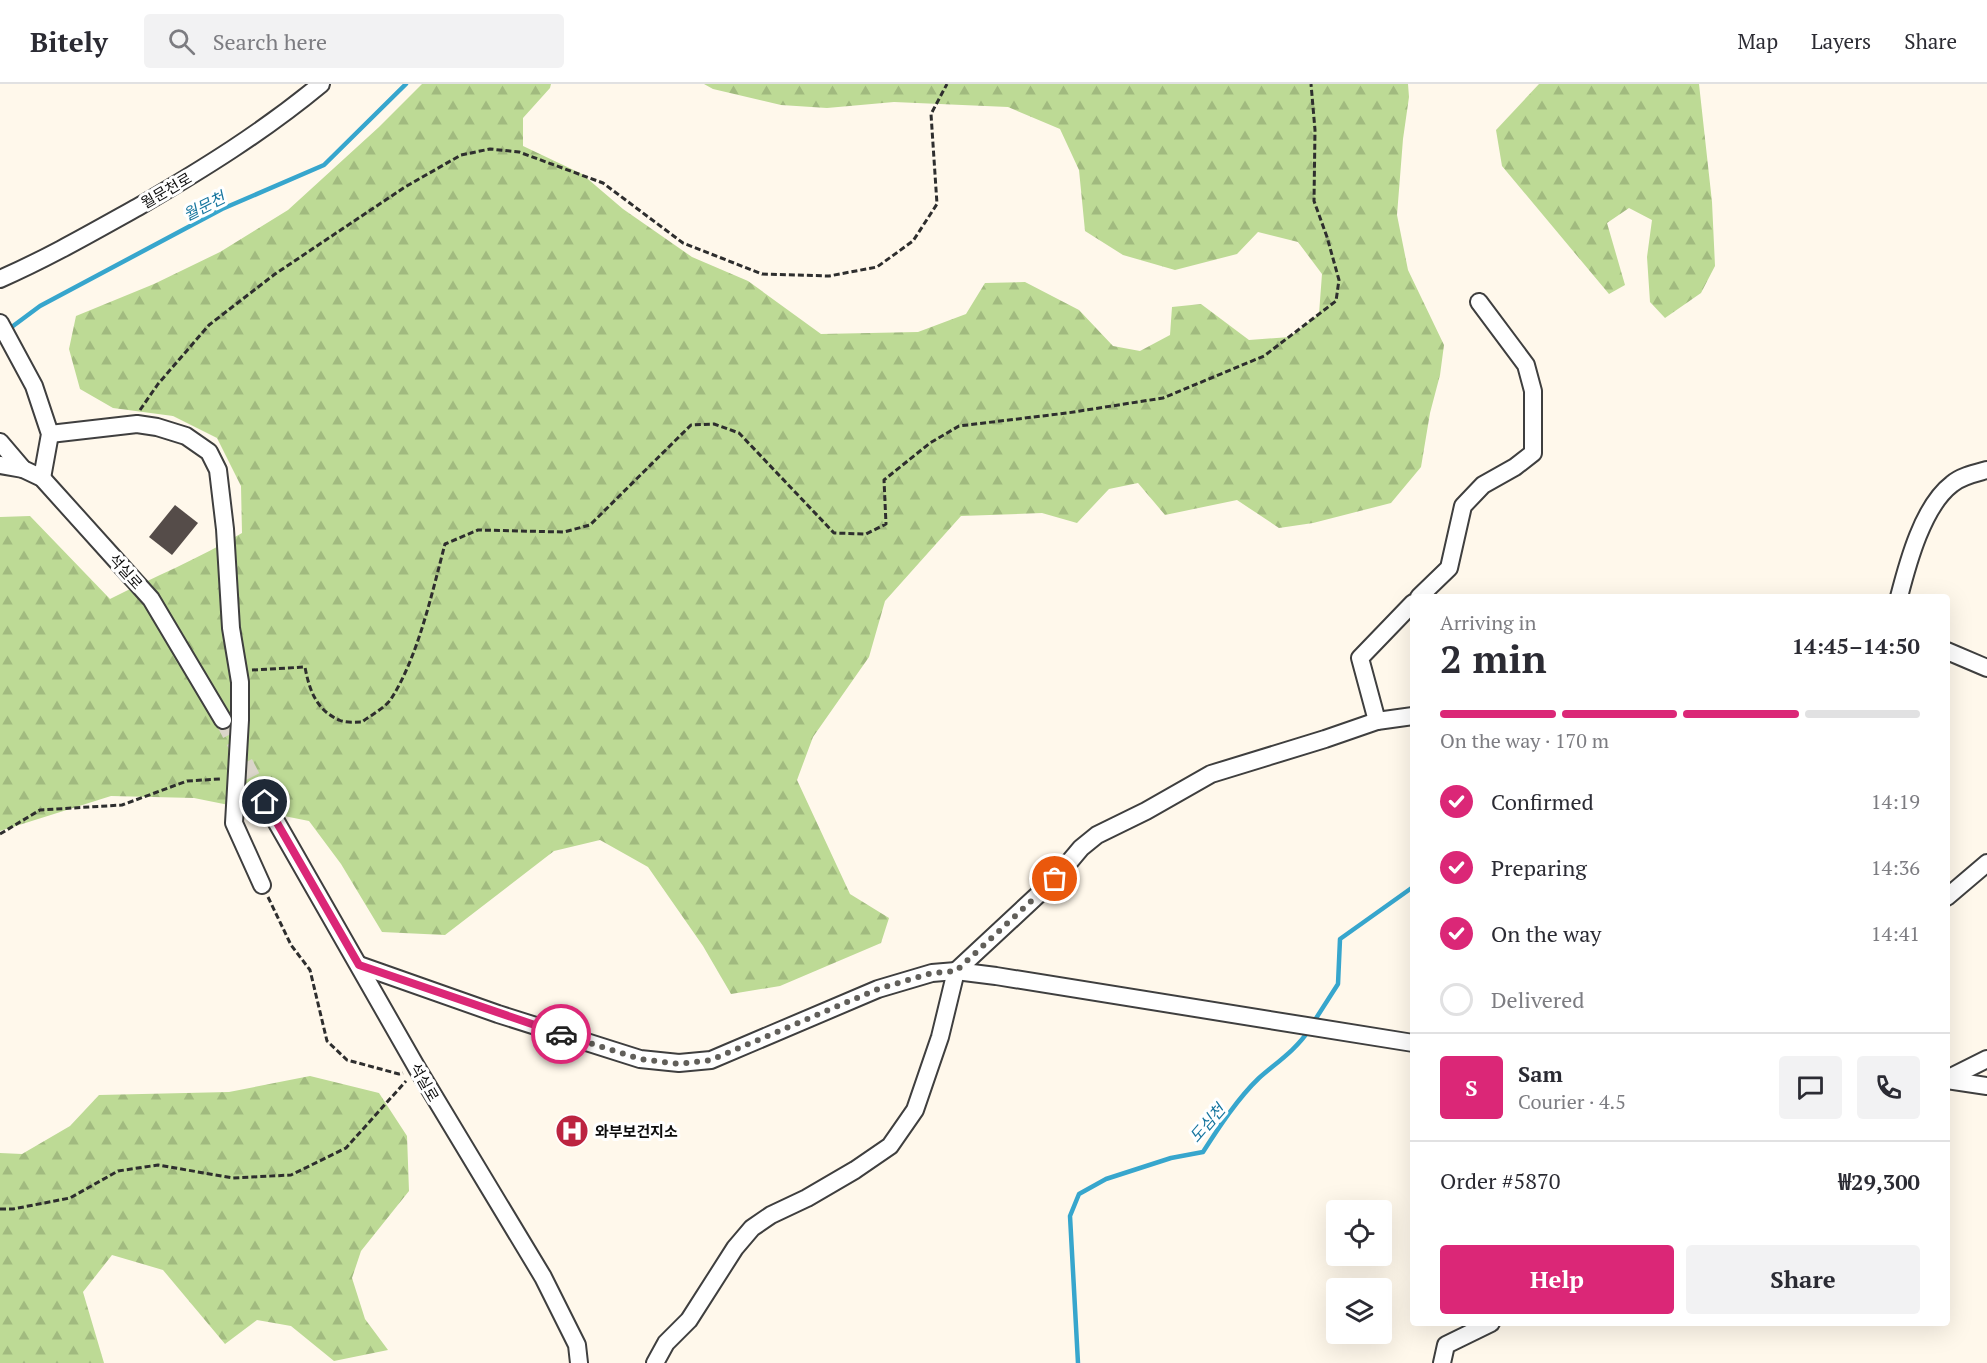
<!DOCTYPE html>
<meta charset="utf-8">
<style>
body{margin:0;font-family:"PT Serif","Noto Sans KR",serif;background:#f2f2f3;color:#2b2b33;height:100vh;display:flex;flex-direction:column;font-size:22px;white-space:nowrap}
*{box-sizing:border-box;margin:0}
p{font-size:20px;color:#7c7c81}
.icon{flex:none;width:33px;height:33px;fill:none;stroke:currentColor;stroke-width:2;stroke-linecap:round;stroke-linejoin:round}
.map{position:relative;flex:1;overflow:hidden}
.drawer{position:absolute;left:1410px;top:510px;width:540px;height:732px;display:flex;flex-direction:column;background:#fff;border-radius:6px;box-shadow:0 6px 24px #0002}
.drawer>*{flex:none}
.tools{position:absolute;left:1326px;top:1116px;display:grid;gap:12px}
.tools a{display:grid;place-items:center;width:66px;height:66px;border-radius:6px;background:#fff;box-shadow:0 6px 24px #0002;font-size:30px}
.pin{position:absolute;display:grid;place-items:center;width:51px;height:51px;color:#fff;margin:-26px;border:3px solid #fff;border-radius:50%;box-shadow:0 2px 6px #0007}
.courier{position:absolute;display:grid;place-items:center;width:60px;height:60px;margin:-30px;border:4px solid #db2777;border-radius:50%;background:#fff;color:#222;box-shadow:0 2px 8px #0007}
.head em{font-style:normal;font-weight:700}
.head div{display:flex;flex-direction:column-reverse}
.head{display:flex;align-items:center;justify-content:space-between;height:102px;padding:0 30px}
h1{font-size:39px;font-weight:700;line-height:45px}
.bar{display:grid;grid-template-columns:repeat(4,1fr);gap:9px 6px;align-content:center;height:72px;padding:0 30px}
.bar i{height:8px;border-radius:4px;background:#e1e1e2}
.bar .current{background:#db2777}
.bar p{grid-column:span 4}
.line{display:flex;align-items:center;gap:15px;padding:0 30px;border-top:2px solid #e1e1e2}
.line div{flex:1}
.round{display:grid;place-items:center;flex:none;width:63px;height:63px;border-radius:6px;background:#f2f2f3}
ol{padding:0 30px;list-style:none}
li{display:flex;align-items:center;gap:18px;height:66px}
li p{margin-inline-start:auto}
li .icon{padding:6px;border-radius:50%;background:#db2777;color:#fff;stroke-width:4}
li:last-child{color:#7c7c81}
li i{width:33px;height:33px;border:3px solid #e1e1e2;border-radius:50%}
.cta{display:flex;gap:12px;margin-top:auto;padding:12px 30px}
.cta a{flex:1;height:69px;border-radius:6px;background:#db2777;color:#fff;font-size:24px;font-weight:700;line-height:69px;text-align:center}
.cta a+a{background:#f2f2f3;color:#2b2b33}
header{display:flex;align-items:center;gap:36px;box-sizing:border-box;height:84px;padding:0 30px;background:#fff;border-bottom:2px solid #e1e1e2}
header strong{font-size:28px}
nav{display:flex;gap:33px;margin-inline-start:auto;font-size:21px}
.search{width:420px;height:54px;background:#f2f2f3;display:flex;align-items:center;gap:15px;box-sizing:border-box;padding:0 21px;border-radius:6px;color:#7c7c81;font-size:22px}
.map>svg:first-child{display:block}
.forest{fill:url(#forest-firs)}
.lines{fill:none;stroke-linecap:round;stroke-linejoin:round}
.stream{stroke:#37a6cd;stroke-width:4.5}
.building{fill:#554c49}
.minor-tunnel{stroke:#dbd5ca;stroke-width:16;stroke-dasharray:16 8;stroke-linecap:butt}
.minor-casing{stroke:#3f3f3f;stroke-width:20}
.path{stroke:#2e2e2e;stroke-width:3;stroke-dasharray:6 3;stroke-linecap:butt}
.minor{stroke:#fff;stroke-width:16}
.done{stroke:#615f5a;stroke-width:6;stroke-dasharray:0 10.8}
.route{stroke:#db2777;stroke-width:8}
.labels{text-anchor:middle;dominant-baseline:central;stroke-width:6;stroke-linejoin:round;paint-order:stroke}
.street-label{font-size:15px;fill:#0c0c0c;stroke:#fff}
.poi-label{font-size:15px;font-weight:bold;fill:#0c0c0c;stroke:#fff;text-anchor:start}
.water-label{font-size:16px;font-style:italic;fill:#16759e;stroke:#fff}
</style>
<header>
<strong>Bitely</strong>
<div class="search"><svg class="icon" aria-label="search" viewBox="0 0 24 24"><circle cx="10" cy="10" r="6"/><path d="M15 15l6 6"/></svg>Search here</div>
<nav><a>Map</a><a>Layers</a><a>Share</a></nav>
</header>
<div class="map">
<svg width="1987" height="1279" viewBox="0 0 1987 1279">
<defs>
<pattern id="forest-firs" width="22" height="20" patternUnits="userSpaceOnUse" patternTransform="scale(1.5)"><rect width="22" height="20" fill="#bdda95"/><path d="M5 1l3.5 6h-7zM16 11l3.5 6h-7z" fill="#a1ba7f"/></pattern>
</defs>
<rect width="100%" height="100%" fill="#fff8eb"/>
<g class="forest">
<path d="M422,0H551L550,4L523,34V62L582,90L623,125L692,173L748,197L821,250L918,248L966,230L985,199L1025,198L1079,226L1113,262L1140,267L1170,251L1172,223L1201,220L1249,256L1290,253L1319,230L1322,190L1298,158L1258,148L1237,170L1175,186L1123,171L1085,147L1079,86L1060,45L1008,23L894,18L827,24L781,21L713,5L704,0H1408L1409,13L1403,55L1397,131L1408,186L1444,261L1440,291L1430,329L1421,383L1391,419L1313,439L1279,444L1237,416L1165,431L1138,399L1109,405L1077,439L1042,429L961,432L885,517L869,573L813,653L797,696L850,810L889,834L881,859L780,902L731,910L703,862L648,783L600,756L554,767L445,851L382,848L341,780L309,737L194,714L111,712L0,747V433L30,432L110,515C154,493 200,474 242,449L241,402L217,354L173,332L113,324L80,305L69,265L76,232L154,200L220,168L288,126L379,43Z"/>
<path d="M1539,0H1699L1712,118L1715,182L1701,209L1665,234L1650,218L1647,173L1652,136L1629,124L1607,139L1625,201L1609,210L1502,82L1496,46Z"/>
<path d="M310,992L379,1009L407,1052L409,1107L361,1167L352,1194L365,1235L388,1266L334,1277L291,1242L257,1236L225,1260L163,1186L112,1171L83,1208L104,1279H0V1069L22,1070L70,1042L99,1011L229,1008Z"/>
</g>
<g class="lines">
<g class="stream">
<path d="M9,245L40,222L222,125L324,81L406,0"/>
<path d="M1313,939L1338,900L1340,855L1413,803"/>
<path d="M1078,1279L1070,1132L1079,1110L1106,1095L1171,1074L1203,1068C1219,1043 1238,1014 1259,994C1276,979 1296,966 1309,946"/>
</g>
</g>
<path class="building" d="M175,421L198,439L172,471L149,453Z"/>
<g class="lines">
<path class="minor-tunnel" d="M223,636L265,718"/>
<defs>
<g id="minor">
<path d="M0,195C48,174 93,148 138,123C203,85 263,48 321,0"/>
<path d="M0,239L34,302L50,350L42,394"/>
<path d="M50,350L137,340L157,343L186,352L209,368L218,386L225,445L231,544L240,598V636L234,739L262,801"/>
<path d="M0,358L23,385L42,394L151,515L223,636"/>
<path d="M0,381L23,385"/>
<path d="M1419,513L1449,484L1463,422L1483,401L1515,383L1533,369V307L1526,281L1479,218"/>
<path d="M1899,513C1908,478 1923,422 1952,400C1961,392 1976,389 1987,386"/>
<path d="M1947,567L1987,584"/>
<path d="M1377,637L1360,574L1413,519"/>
<path d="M265,718L417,984L543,1193L577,1261L579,1279"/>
<path d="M1947,813L1987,779"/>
<path d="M359,881L498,930L640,975L679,979L711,976L878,905L932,889L956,887L996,892L1413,959"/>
<path d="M1947,995L1987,975"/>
<path d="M1947,996L1987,1002"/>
<path d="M655,1279L666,1259L689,1236L735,1164L752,1144L771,1131L807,1114L855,1086L890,1062L915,1026L940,953L956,887L1055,795L1081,764L1097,751L1146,727L1211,690L1325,655L1377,637L1413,632"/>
<path d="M1442,1279L1446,1261L1491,1239"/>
</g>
</defs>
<use href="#minor" class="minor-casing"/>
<g class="path">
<path d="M140,326L158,300L209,241L275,190L405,103L461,71L490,65L519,68L603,99L683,159L762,190L829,192L877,183L913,157L937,120L931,30L947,0"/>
<path d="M252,586L305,583C309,605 316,626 339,636C345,639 355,638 362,638C371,631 385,624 391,615C418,573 432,509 445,460L478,446L564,448L590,441L691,341L714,340L739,349L834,449L866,450L886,440L884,396L930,359L959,342L1067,329L1163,314L1264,272L1336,217L1339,196L1327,153L1314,117L1315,46L1311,0"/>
<path d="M0,750L40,726L122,721L187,697L220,695"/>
<path d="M268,813L291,861L310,886L327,957L347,976L399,990L403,989"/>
<path d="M0,1125H13L70,1114L118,1087L158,1081L233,1094L291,1091L346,1064L406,997"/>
</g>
<use href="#minor" class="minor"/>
</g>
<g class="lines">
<path class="done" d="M561,950L640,975L679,980L711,976L878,905L932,889L956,887L1055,795"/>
<path class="route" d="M265,718L359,881L561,950"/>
</g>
<defs>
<symbol id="hospital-disc" viewBox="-11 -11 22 22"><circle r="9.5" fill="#bc2440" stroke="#fff"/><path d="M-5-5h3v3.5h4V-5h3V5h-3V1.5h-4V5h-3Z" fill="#fff"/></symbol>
</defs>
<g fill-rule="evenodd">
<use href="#hospital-disc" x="553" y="1028" width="38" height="38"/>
</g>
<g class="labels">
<g class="street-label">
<text transform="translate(166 106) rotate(-30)">월문천로</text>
<text transform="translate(126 487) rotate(48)">석실로</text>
<text transform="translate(425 998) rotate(60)">석실로</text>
</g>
<g class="poi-label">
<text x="595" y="1047">와부보건지소</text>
</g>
<g class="water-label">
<text transform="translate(204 122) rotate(-27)">월문천</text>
<text transform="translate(1207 1039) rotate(-49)">도심천</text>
</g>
</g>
</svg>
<div class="tools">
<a><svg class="icon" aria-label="locate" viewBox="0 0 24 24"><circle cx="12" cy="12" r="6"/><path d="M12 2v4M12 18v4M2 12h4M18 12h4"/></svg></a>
<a><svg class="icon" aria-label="layers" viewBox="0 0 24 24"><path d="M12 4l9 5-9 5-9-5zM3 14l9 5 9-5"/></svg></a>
</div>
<div class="pin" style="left:1055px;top:795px;background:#ea580c"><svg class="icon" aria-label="bag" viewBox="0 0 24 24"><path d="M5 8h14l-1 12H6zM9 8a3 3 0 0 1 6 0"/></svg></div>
<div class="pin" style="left:265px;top:718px;background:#1f2937"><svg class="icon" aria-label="home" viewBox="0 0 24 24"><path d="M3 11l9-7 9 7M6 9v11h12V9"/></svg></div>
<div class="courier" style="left:561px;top:950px"><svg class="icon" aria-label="car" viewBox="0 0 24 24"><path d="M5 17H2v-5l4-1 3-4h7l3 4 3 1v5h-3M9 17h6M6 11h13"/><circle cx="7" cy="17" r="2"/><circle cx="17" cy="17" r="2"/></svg></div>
<section class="drawer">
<div class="head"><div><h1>2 min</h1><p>Arriving in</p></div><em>14:45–14:50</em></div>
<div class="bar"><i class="current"></i><i class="current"></i><i class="current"></i><i></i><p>On the way · 170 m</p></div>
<ol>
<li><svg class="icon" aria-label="check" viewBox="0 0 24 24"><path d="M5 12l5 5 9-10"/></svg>Confirmed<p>14:19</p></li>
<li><svg class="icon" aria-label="check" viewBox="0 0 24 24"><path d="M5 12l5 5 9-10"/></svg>Preparing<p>14:36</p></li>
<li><svg class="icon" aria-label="check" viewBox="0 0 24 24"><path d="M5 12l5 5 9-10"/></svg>On the way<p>14:41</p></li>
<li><i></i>Delivered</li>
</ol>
<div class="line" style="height:108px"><b class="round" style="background:#db2777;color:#fff">S</b><div><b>Sam</b><p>Courier · 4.5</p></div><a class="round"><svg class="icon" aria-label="chat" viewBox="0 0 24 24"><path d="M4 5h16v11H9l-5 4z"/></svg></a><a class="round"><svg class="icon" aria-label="phone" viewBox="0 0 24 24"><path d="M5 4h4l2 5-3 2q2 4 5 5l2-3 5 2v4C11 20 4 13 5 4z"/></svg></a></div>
<div class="line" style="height:78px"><div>Order #5870</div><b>₩29,300</b></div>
<div class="cta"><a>Help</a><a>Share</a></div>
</section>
</div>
